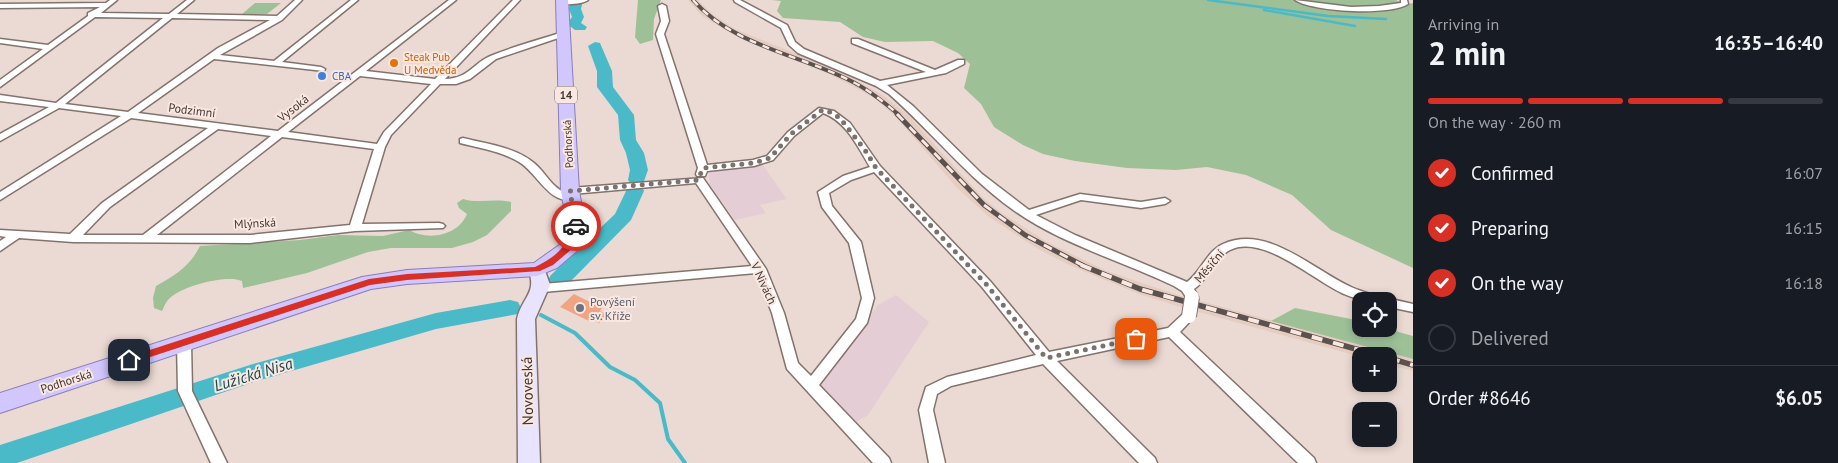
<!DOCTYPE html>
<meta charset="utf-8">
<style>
body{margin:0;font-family:"PT Sans",sans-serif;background:#242831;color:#f1f3f6;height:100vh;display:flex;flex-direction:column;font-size:19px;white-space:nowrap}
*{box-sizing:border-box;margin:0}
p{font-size:16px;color:#9ea1a6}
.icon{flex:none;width:28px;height:28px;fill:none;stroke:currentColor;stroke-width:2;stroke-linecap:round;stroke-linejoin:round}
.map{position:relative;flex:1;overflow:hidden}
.panel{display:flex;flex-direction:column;background:#171b24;width:425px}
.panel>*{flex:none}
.buttons{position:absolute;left:1352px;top:292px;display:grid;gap:10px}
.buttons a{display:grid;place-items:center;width:45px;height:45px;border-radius:10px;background:#171b24;box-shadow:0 2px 8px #0003;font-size:25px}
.pin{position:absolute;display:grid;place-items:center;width:42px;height:42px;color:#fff;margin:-21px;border-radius:10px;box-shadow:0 2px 8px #0006}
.courier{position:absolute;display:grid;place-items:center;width:50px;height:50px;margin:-25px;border:4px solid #d93025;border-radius:50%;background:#fff;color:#222;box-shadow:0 1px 6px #0007}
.overview em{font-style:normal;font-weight:600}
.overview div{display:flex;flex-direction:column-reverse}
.overview{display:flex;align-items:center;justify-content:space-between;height:85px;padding:0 15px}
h1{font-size:32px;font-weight:600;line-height:38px}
.bar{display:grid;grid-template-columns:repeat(4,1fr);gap:8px 5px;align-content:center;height:60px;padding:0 15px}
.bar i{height:6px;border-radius:4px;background:#363941}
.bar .selected{background:#d93025}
.bar p{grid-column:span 4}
.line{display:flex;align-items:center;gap:12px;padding:0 15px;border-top:1px solid #363941}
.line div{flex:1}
ol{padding:0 15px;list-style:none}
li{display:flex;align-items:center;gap:15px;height:55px}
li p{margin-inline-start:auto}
li .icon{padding:5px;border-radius:50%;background:#d93025;color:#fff;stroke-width:4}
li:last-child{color:#9ea1a6}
li i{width:28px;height:28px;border:2px solid #363941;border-radius:50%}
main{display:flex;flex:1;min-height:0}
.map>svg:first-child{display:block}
.built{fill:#e5cdc2}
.industrial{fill:#e5cdd6}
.green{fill:#9dc097}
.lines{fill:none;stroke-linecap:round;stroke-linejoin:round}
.stream-far1{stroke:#4abac9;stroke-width:2.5}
.stream{stroke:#4abac9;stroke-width:4}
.river{fill:#4abac9;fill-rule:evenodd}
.building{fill:#f0a482}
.street-casing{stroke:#83736d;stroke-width:3}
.secondary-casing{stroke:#83736d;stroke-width:3}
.primary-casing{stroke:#8a7db7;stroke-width:2}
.street{fill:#fff;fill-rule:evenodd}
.secondary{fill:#e8e3fe;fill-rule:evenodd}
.primary{fill:#d1c7fd;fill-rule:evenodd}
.rail-far2-casing{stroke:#5b524f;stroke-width:4}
.rail-far1-casing{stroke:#5b524f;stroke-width:5}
.rail-casing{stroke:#5b524f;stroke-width:5.5}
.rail-far2{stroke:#f9e7e0;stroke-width:2.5;stroke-dasharray:7;stroke-linecap:butt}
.rail-far1{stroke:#f9e7e0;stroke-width:3;stroke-dasharray:9;stroke-linecap:butt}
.rail{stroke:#f9e7e0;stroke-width:4;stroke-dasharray:11;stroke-linecap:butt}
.street-bridge-casing{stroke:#83736d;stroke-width:16;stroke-linecap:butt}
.street-bridge{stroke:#fff;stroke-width:14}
.route{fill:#d93025}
.done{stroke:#7c716d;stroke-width:5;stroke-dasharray:0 9}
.food-dot{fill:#e8710a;stroke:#f9e7e0;stroke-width:2}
.shop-dot{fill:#3f7fe0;stroke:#f9e7e0;stroke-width:2}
.worship-dot{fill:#6b7280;stroke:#f9e7e0;stroke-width:2}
.labels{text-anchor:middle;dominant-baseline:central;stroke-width:4;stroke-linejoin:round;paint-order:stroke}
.far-food-label{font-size:11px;fill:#c56008;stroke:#f9e7e0;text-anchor:start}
.far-shop-label{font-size:11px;fill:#366cbe;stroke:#f9e7e0;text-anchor:start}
.shield{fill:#f9e7e0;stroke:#786d69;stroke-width:1}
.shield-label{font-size:11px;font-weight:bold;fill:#403936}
.far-street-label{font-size:11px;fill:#403936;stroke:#f9e7e0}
.street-label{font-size:12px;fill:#403936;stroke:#f9e7e0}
.worship-label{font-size:12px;fill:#5b616d;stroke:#f9e7e0;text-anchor:start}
.near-street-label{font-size:15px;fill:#403936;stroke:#f9e7e0}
.near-water-label{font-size:16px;font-style:italic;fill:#184950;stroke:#f9e7e0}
</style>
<main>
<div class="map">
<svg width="1413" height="463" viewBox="0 0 1413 463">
<rect width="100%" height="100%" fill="#ebdad3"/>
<path class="built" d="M688,0H698L712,14L735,29L837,70L883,95L908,115L983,198L1002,213L1047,242L1107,271L1178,295L1413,359V371L1389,365V356L1361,357L1177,306L1139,294L1069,265L1038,249L989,217L957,188L896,117L873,97L829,74L727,31L702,16Z"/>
<g class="industrial">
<path d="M762,164L787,199L760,205L766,213L735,220L710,185L708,169Z"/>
<path d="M896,295L929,322L868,415L856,422L820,384L878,305Z"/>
</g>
<g class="green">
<path d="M638,0H661L654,19L653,40L640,44L635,37Z"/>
<path d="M771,0H1395L1409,4L1413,3V268L1331,230L1292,195L1246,175L1207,167L1176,170L1127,168L1075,161L1043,154L1023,145L994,127L981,104L964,88L970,64L958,53L933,41L885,42L863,37L840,22L783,18L777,11L781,1Z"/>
<path d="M255,3H281L267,14H242Z"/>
<path d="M463,199C478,204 495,198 511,202V211L487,235L473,242L452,248H391L368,252L307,273L243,288L242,281C227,274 182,286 170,298C166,301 164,307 162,311L154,308L153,298L156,286C176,275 190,266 200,246L300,240L338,235L383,236L409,230C428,241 458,236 467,214L459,208L457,203Z"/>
<path d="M1295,308L1361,321V329H1388L1413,336V359L1271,321Z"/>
</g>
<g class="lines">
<g class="stream-far1">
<path d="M1208,0L1328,16L1386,19"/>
<path d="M1264,10L1355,26"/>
</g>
<path class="stream" d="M541,315L575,333L610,367L635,380L660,403L668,439L685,463"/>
<g class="river">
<path d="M571,0H583L581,9L584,17L581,23L587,27L585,30H575L567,24L572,17L569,9Z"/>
<path d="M595,42L600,43L612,71L613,87L634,115L636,140L644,153L648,170L643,184H631L628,180L630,170L626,153L620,140L618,115L597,87V71L588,46Z"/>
<path d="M635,185L642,187L644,191L631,220L567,285L559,287L551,285L548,280L551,275L615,214L628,187Z"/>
<path d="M510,300L518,302L521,308L518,314L436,329L257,381L17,463H0V445L253,364L436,313Z"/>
</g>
</g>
<path class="building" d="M574,294L602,308L600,311L608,315L599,323L591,319L589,321L560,307Z"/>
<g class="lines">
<defs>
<g id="street">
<path d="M110,0H117L101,13L169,14L187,0H194L177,14L277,16L295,0H302L282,20L220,55L274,61L351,0H358L282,62L321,67L325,69L324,71L214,59L138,113L278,131L449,0H456L366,71L435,79L513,0H520L445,79C471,78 473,62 493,55C515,46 538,40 560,33L567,35L496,59L470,79L456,84H440L391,135L385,147L362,224L439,223L443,224L445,226L443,228L355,231L250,243L73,242L19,238L0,251V241L6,237L0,236V230L70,234L102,203L208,128L131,118L0,200V192L121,116L59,108L0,141V134L49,107L0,101V95L56,103L163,18L95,17L0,87V80L43,49L0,43V39L48,45L88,16V13L100,7L0,8V4L106,3ZM172,18L270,20L218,48L128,112L65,104ZM360,76L431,84L384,132L377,144L288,132ZM218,129L271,136L143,235H83L110,207ZM282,137L374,149L350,225L250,235H157Z"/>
<path d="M562,0H588C582,4 565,6 559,2Z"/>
<path d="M734,0H740L787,25L795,42L804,49L880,81L926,72L852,43V39H858L935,70L958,60H964V64L946,73L887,85L913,106L982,174L1029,210L1080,194L1141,202L1165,198L1170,201L1165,204L1141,208L1081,200L1036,215L1075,235L1187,282C1201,272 1207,251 1223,244C1268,224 1313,270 1351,287C1371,296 1392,299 1413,304V312L1389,307V301C1372,301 1359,301 1344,294C1314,281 1263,233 1230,250C1214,258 1209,279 1194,289L1198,297L1196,300H1188L1182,291L1174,286C1120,260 1060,244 1012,209C966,176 931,131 889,94L876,86L798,53L789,45L781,28L735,2Z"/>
<path d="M1295,0L1351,7L1379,6L1401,3V0H1407L1408,4C1390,16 1313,12 1295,0Z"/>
<path d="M662,4L666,6L669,21L664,34L707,165L753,160L767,156L788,132L819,108L834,111L850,123L880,166L990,281L1049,352L1168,328L1184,313H1194L1195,316L1180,332L1314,458L1316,463H1298L1169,337L1057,361L1155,458L1157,463H1139L1043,364L951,386L937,394L933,410L945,463H929L919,410L926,387L947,377L1036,355L982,287L874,172L851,180L829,193L832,206L861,242L874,298L867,323L819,385L889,458L891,463H873L787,369L772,313L756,273L543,292L539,291L537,288L539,285L543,284L752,266L696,183L572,194L576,197L575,199C549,206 538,173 519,162C501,151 479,148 460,143V139L463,138C487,144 515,147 534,163C546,173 551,187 566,193V189L570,188L703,178L766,269L784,313L798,363L811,376L856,319L862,298L849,243L822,207L818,192L843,176L870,167C858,147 846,121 823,113L794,136L773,160L754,166L707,171L705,176H697L696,174L698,168L656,34L661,21L658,6Z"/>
<path d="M184,337L189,339L191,342L192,391L227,463H211L178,391L177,342L179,339Z"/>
</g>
<path id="secondary" d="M537,263L543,265L550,285L535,319L540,463H518L517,319C522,297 538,293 528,269L531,265Z"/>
<path id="primary" d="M556,0H568L579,191L585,223L578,250L557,268L537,276L407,284L371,289L0,413V393L362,277L407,270L534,263L562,243L567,223L561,191Z"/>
</defs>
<use href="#street" class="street-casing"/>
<use href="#secondary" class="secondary-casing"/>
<use href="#primary" class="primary-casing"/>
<use href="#street" class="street"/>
<use href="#secondary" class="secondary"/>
<use href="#primary" class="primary"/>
<defs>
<path id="rail-far2" d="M693,0C732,45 797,54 849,80C868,89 884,102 899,115"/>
<path id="rail-far1" d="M897,114L984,205L1025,235L1084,266"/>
<g id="rail">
<path d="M1081,265L1140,289L1381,356"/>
<path d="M1389,358L1413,365"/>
</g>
</defs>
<use href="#rail-far2" class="rail-far2-casing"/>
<use href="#rail-far1" class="rail-far1-casing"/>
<use href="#rail" class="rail-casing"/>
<use href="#rail-far2" class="rail-far2"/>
<use href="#rail-far1" class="rail-far1"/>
<use href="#rail" class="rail"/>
<defs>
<path id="street-bridge" d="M1189,316L1192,297"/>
</defs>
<use href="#street-bridge" class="street-bridge-casing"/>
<use href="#street-bridge" class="street-bridge"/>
</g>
<path class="route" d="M576,223L580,226L573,248L553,265L540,271L407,280L370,285L129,364L124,360L125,358L369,279L407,274L535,267C557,256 565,249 572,226Z"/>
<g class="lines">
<path class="done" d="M576,226L570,191L698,180L703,168L754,163L770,158L791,134L822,110L830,112L840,118L865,150L876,168L986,284L1046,358L1136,339"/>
</g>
<circle class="food-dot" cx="394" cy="63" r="5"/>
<circle class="shop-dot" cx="322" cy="76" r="5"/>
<circle class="worship-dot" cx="580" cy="308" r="5"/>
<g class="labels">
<g class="far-food-label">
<text x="404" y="57">Steak Pub<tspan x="404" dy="13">U Medvěda</tspan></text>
</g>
<g class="far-shop-label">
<text x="332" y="76">CBA</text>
</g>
<rect class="shield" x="555" y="86.5" width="22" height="17" rx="4"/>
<g class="shield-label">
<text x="566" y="95">14</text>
</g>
<g class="far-street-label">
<text transform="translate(568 144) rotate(-93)">Podhorská</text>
</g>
<g class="street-label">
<text transform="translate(293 108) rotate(-38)">Vysoká</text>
<text transform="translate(192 110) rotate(7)">Podzimní</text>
<text transform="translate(255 223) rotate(-3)">Mlýnská</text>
<text transform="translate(1209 266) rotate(-50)">Měsíční</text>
<text transform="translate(764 283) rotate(65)">V Nivách</text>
<text transform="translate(66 381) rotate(-18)">Podhorská</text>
</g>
<g class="worship-label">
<text x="590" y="301">Povýšení<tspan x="590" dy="14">sv. Kříže</tspan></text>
</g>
<g class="near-street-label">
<text transform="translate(527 391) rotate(-91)">Novoveská</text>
</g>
<g class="near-water-label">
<text transform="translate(253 374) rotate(-17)">Lužická Nisa</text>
</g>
</g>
</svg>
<div class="buttons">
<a><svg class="icon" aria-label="locate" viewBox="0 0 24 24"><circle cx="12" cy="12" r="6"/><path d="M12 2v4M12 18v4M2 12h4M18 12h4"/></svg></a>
<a>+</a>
<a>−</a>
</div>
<div class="pin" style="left:1136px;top:339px;background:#ea580c"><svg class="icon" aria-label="bag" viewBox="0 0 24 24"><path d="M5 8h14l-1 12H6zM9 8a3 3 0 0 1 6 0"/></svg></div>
<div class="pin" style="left:129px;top:360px;background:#1f2937"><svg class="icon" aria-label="home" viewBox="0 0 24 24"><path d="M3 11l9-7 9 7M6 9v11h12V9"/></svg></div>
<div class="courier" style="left:576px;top:226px"><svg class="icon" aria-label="car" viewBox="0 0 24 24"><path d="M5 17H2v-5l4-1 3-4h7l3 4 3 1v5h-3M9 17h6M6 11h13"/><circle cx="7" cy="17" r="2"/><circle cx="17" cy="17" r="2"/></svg></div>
</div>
<section class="panel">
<div class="overview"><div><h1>2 min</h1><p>Arriving in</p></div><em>16:35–16:40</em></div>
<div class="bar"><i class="selected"></i><i class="selected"></i><i class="selected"></i><i></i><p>On the way · 260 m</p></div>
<ol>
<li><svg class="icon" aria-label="check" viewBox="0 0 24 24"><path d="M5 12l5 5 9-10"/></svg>Confirmed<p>16:07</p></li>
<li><svg class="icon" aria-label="check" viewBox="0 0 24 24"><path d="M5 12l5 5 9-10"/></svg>Preparing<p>16:15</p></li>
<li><svg class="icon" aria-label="check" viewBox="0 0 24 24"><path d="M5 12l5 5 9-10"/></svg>On the way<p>16:18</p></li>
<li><i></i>Delivered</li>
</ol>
<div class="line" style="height:65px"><div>Order #8646</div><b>$6.05</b></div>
</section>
</main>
